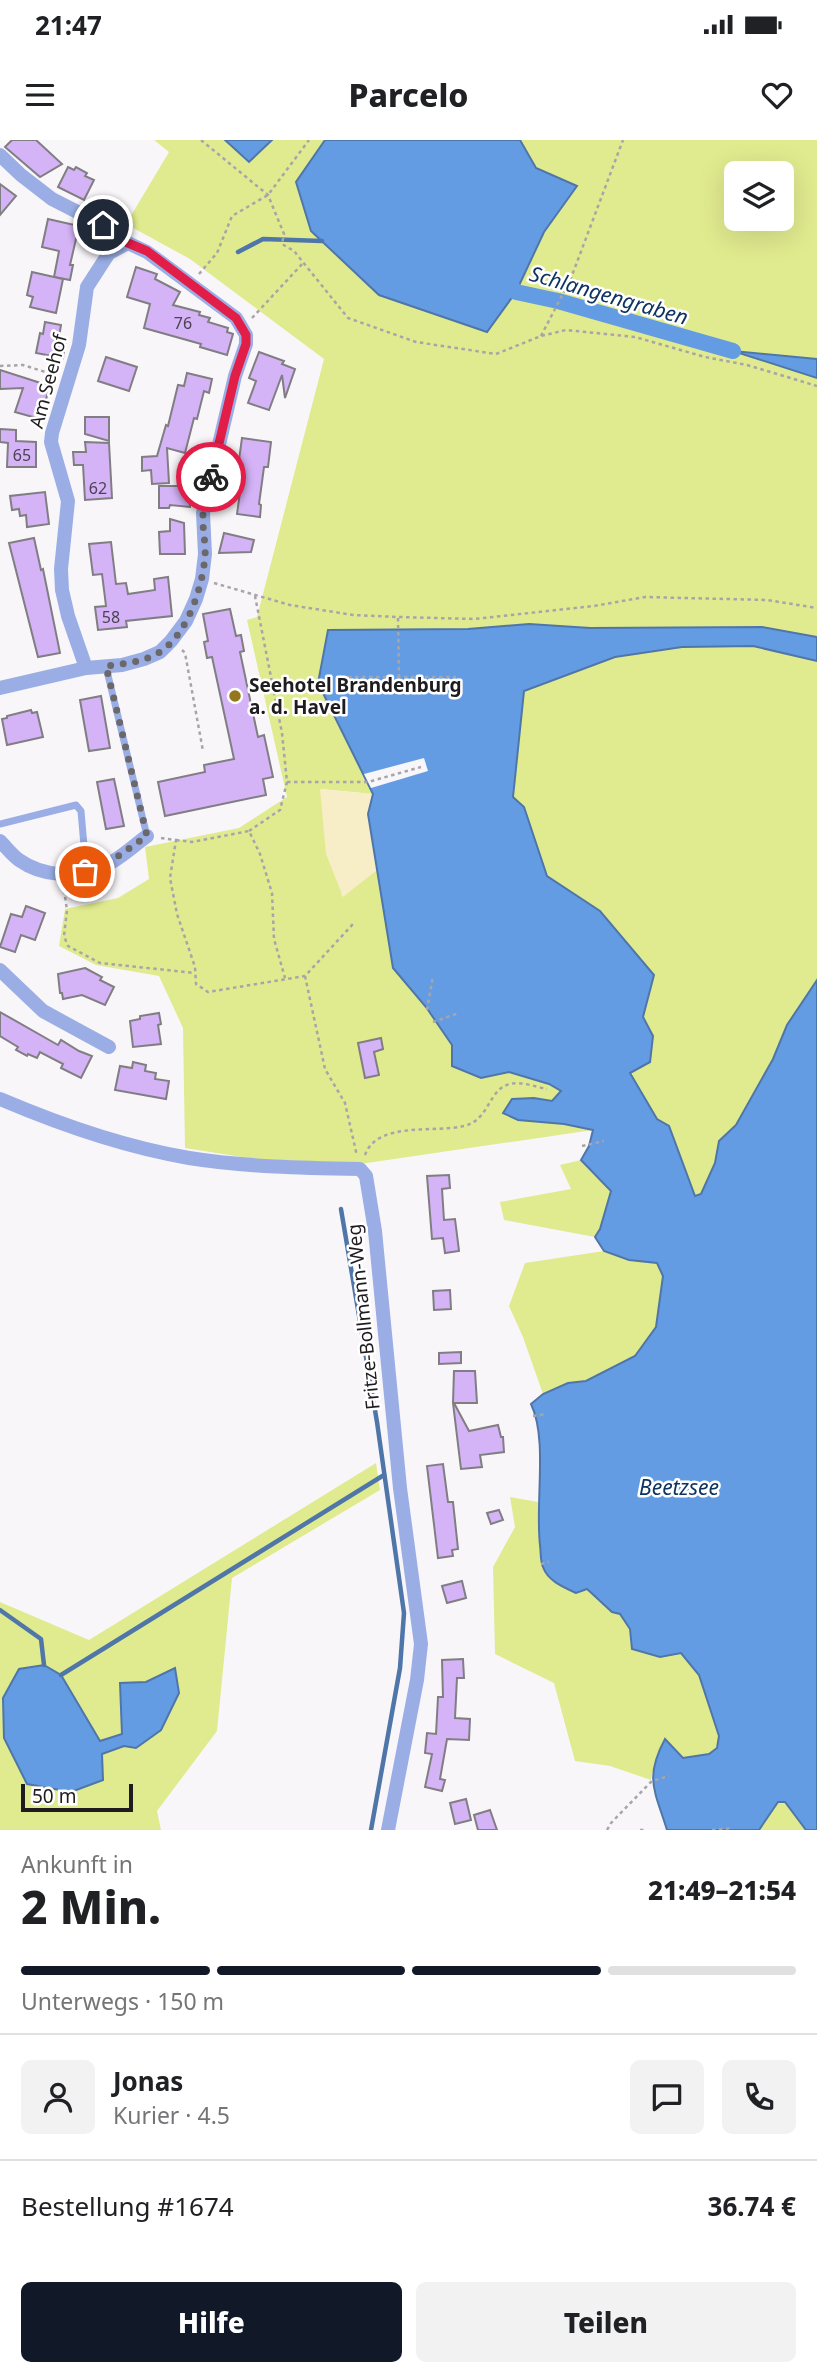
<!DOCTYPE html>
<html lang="de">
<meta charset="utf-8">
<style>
body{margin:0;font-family:"Noto Sans",sans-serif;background:#f2f2f2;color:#202124;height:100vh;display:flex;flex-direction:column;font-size:26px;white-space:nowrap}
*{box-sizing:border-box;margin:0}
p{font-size:23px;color:#757577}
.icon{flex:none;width:38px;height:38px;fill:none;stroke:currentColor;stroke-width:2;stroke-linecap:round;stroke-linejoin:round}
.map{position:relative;height:1690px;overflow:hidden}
.side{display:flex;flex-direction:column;background:#fff;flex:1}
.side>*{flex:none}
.fabs{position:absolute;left:724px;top:21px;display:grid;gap:14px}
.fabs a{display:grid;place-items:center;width:70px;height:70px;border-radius:10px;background:#fff;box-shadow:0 7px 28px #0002;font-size:35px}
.scale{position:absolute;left:21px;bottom:18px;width:112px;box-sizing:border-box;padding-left:7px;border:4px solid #1e1c1e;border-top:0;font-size:19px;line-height:24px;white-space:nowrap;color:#1e1c1e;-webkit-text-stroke:5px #fff;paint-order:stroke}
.pin{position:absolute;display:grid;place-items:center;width:60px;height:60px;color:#fff;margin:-30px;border:4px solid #fff;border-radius:50%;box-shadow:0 2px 7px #0007}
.courier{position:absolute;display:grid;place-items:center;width:70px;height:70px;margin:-35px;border:5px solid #e11d48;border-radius:50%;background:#fff;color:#222;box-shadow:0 2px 9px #0007}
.head em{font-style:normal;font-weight:800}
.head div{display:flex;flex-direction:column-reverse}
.head{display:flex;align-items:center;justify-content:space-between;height:119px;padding:0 21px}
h1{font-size:46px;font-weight:800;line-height:52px}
.bar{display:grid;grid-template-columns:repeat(4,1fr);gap:10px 7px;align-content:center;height:84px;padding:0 21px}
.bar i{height:9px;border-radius:5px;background:#e0e0e0}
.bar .active{background:#111827}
.bar p{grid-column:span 4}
.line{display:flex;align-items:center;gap:18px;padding:0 21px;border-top:2px solid #e0e0e0}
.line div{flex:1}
.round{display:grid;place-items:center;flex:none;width:74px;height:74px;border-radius:10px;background:#f2f2f2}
.button{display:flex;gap:14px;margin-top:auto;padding:14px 21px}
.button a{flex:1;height:80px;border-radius:10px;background:#111827;color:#fff;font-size:28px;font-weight:800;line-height:80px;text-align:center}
.button a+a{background:#f2f2f2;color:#202124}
.status{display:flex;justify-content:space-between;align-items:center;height:49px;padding:0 35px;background:#fff;direction:ltr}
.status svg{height:19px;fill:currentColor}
header{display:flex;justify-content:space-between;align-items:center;height:91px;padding:0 21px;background:#fff;font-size:32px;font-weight:800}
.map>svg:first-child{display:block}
.green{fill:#e0ea8e;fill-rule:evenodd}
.sand{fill:#f7eec8}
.water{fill:#649ce4;stroke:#4f76a9;stroke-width:2}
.pier{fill:#f9f6fa}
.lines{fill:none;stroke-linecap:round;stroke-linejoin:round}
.stream{stroke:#4f76a9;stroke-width:4.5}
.canal{stroke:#649ce4;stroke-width:16}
.building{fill:#d4b3f6;stroke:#817e83;stroke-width:2}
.path{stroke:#a8a5a8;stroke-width:2.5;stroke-dasharray:3.5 3.5;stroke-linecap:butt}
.lane{stroke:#9aaee5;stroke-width:7}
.street{stroke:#9aaee5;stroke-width:14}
.done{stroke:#6b686b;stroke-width:7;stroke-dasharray:0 12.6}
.route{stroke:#e11d48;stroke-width:9}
.poi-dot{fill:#95761d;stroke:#fff;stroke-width:2.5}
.labels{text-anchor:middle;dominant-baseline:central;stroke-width:5;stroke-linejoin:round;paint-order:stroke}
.number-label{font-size:16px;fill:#4c4254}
.street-label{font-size:19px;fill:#1e1c1e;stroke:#fff}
.poi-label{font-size:19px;font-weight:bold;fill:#1e1c1e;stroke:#fff;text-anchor:start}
.water-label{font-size:21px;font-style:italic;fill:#0d3361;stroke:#fff}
</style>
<div class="status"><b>21:47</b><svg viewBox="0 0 49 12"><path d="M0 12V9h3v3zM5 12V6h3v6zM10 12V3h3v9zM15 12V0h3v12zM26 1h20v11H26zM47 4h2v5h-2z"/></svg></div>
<header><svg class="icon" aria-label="menu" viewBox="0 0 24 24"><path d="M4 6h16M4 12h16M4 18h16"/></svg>Parcelo<svg class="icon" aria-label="heart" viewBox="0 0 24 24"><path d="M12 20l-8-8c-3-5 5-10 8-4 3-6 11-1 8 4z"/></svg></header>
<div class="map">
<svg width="817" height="1690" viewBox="0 0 817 1690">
<rect width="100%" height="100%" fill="#f9f6fa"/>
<g class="green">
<path d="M154,0H225L249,21L272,0H325L296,42L379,155L487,192L516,152L544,92L577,46L536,28L520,0H817V219L737,212L817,238V497L762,487L590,488L529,484L468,489L328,490L373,654L321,649L342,756L377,730L393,828L426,867L452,905V926L481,938L509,932L549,944L561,951L552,961L534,958L564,984L593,990L360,1024L279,1023L185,1008L183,888L159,836L96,825L59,806L65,769L118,758L149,739L145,707L239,688L287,657L247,480L257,477L324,219L190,119L126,84L169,12ZM737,33H782V79H737Z"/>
<path d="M753,506L817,521V840L787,885L773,919L736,985L719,1001L715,1022L701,1054L695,1056L669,986L657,979L630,932L653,896L643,877L654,835L600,771L547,736L524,667L513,657L523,551L615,517L682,507Z"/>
<path d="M581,1020L611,1051L600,1089L595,1097L504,1080L500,1062L571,1049L560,1025Z"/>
<path d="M604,1111L629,1120L657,1123L663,1136L656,1187L635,1217L586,1241L568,1243L543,1254L523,1197L509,1166L525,1123Z"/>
<path d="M376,1323L380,1350L232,1438L217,1591L157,1671L161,1690H0V1462L89,1500ZM175,1529L124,1606L102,1614L61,1535L100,1601L122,1594L121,1543L146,1542Z"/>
<path d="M510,1357L538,1362L539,1398C555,1416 599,1469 620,1474L630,1489L660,1517L681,1513L699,1535L719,1596L717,1608L709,1614L683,1618L665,1600L656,1617L651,1640L610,1626L575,1621L554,1543L495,1514L493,1427L515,1387Z"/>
<path d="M778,1662H785L806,1690H759Z"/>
</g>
<path class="sand" d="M320,649L373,654L368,674L377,730L343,757L326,714Z"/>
<g class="water">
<path d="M225,0H272L249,22Z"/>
<path d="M325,0H520L536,28L577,46L544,92L516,152L487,192L379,155L311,91L296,42Z"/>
<path d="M733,211L817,219V238Z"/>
<path d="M529,484L590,488L762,487L817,497V521L753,506L682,507L615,517L524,551L513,657L524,667L547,736L600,771L654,835L643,877L653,896L650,922L630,933L657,979L669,986L695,1056L701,1054L715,1023L719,1001L736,985L773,919L787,885L817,840V1690H806L785,1662H778L759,1690H667C655,1651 644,1638 665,1599L683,1618L709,1614L717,1608L719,1596L699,1535L681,1513L660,1517L632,1509L630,1489L620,1474L612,1472L587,1449L576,1453C563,1447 548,1441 543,1427C540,1420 541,1411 540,1405C535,1363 548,1299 531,1264L543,1254L568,1243L586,1241L635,1216L656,1187L663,1136L657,1123L629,1120L604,1111L595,1097L600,1089L611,1051L581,1020L589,1006L593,990L564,984L518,980L503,973L512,959L534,958L552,961L561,951L549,944L509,932L481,938L452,926V905L426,867L393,828L368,674L373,654L318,543L328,490L468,489Z"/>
<path d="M44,1525L61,1535L100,1601L122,1594L120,1543L146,1542L175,1528L179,1553L161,1590L136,1608L124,1606L102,1614L103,1640L71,1652L27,1644L4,1598L3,1558L19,1529Z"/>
</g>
<path class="pier" d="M424,618L428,631L371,648L364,634Z"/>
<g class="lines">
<g class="stream">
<path d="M238,112L263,99L322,101"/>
<path d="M341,1069L377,1282L404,1473L400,1528L371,1690"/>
<path d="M0,1470L41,1499L44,1525"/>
<path d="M61,1535L384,1335"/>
</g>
<path class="canal" d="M502,137L516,152L558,161L733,211"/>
</g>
<g class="building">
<path d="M12,0H36L62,24L40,37L5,7Z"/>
<path d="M68,27L74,30L76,27L87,33L85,36L94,40L84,60L58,47Z"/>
<path d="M0,44L16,56L0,75Z"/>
<path d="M48,79L79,86L70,125H73L70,140L54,137L59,111L42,107Z"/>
<path d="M136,127L157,134L155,139L180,152L173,165L200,172L199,175L210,178L208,182L228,188L227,192L233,194L227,215L200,207L201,204L144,188L150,164L127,157Z"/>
<path d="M32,132L63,139L56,173L30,167L33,157L27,155Z"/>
<path d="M45,182L61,185L59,197L66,198L63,218L36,213L40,193L43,194Z"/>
<path d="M259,212L284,221L282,224L295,229L285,258L282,235L269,270L248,263L256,241L249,238Z"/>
<path d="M106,217L137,227L129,251L98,241Z"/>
<path d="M0,230L50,246L40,279L15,272L23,248L0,249Z"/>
<path d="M187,233L212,239L209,253L204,251L197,279L194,278L185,313L167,308L169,343L152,344L151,330L142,331V317L157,316L166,285L168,286L178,245L184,246Z"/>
<path d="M85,277H109V301L85,294Z"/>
<path d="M0,289L16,290V301L36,302V327H7L8,303L0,302Z"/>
<path d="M242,298L271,302L268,327H264L259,364L261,365L260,377L237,374L240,352L223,350L225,335H228L230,319L239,320Z"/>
<path d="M85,302L109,303L112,358L85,360L83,325H74L73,312H86Z"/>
<path d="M159,346H189L190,367L170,365L169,368H159Z"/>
<path d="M45,352L49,384L27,387L26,375L20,376L19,369L12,370L10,356Z"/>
<path d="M170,379L184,383L185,414H160L159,392L170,391Z"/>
<path d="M224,393L254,400L251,412L219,413Z"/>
<path d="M34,398L41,430L43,429L60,513L38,517L9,403Z"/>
<path d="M111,402L116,444L126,443L128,454L155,450L154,439L168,437L172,476L126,481L127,487L98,490L95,467L106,466L102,434L93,435L89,404Z"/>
<path d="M230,469L236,496L241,495L244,511L240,512L258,597L264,595L273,637L263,639L266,655L165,676L158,642L205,632L204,625L234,619L212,517L207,518L204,502L208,501L203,474Z"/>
<path d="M101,556L110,608L89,611L80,560Z"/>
<path d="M31,570L32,573L37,572L43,597L7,605L2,579L7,578V576Z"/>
<path d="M114,639L124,686L106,689L97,642Z"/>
<path d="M26,766L45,773L35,800L21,795L15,812L0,807L11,774L22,777Z"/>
<path d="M85,828L102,837L100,840L114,847L105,865L82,855L63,859L62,853H60L58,834Z"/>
<path d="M0,872L58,905L61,900L79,911L92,916L81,938L61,928L63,924L40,912L37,918L28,914L27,916L16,910L18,907L0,896Z"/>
<path d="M159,873L161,884L158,885L161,904L133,907L130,881L140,879V876Z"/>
<path d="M381,898L383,909L374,912L379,935L365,938L358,903Z"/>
<path d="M133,922L146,925L145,931L156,933L155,939L169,941L166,959L115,950L120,926L132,928Z"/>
<path d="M449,1035L450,1048L442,1049L444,1080L455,1079L459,1111L445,1113L443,1098L432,1099L427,1036Z"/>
<path d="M450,1150L451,1169L434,1170L433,1151Z"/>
<path d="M461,1212V1223L439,1224V1213Z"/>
<path d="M454,1231H475L477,1263H454L469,1291L498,1285L501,1297H503L504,1312L480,1315L482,1327L461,1329L453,1263Z"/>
<path d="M443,1324L448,1362H453L458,1409L452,1410L453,1416L438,1418L427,1326Z"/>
<path d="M499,1370L503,1380L491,1384L487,1373Z"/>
<path d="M462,1441L466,1458L447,1463L442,1446Z"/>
<path d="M463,1519L464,1538H457L455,1578L470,1579L469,1600L447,1599L440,1639L445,1640L442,1651L425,1647L432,1614L425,1613L427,1593L436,1594L438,1557H443L442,1520Z"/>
<path d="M466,1659L471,1680L455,1684L450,1663Z"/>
<path d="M490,1670L497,1690H478L474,1675Z"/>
</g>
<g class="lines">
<g class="path">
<path d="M201,0L268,55L284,94L282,104L294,111L348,178L416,202L496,214L541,196L566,190L635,197L705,217L747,225L817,246"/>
<path d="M199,134L217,113L232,76L268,55L309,0"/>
<path d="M252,178L304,122"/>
<path d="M541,196L571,138L623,0"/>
<path d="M0,226L23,225L55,235"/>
<path d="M214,443L290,465L353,475L398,477L474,479L594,466L645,457L767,460L817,468"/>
<path d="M398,478L399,537"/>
<path d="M182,510L185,513L203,611"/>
<path d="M348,537H456"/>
<path d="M287,642H368L421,627"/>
<path d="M249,691L280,670L287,642L282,593L255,456"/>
<path d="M161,698L176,700L170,738L177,774L195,827L196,844L208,852L305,836L353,784"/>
<path d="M176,700L192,702L249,691L260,714L272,753L274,799L285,838"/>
<path d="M64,750L67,770L64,796L68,806L100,823L195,833"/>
<path d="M305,836L325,929L345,963L357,1016"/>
<path d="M427,870L433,836"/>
<path d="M433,882L459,873"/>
<path d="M582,1006L604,1001"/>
<path d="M365,1015C377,981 435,993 464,986C490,980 488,949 510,944C521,941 536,947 547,949"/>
<path d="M533,1276L546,1274"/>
<path d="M541,1424L549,1422"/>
<path d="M607,1690L611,1683L652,1641L669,1636"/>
<path d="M640,1690H645"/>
<path d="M712,1690L733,1688"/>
</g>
<g class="lane">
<path d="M106,527L147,696"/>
<path d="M0,684L76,665L81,671L84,706L92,730"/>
</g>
<g class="street">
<path d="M0,15L21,35L52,59L103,85L128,103L147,112L236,178L246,195V204L235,236L203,373L205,414L202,439L196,459L186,481L171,501L160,512L144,519L122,525L86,528L0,548"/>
<path d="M86,528L68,476L62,450L61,429L68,361L51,302L52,293L79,205L87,147L109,113L128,103"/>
<path d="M0,701C6,707 12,715 19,720C43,737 76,738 102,727C118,721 133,706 147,696"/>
<path d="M0,830L43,871L109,907"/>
<path d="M0,959C61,985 123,1007 189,1018C246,1027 303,1028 360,1029L366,1036L375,1091L400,1348L421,1504L417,1540L388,1690"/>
</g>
</g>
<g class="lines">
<path class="done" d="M85,732L104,726L147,696L106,526C123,524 143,522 158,513C187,496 202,449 205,417C206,403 202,388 203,374C203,362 208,349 211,337"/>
<path class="route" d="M103,85L128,103L147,111L236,178L246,195V204L235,236L211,337"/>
</g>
<circle class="poi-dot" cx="235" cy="556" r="7"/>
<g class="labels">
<g class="number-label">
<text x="183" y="183">76</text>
<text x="22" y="315">65</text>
<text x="98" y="348">62</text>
<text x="111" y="477">58</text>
</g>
<g class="street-label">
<text transform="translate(48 241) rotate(-75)">Am Seehof</text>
<text transform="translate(363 1177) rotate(-96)">Fritze-Bollmann-Weg</text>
</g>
<g class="poi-label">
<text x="249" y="545">Seehotel Brandenburg<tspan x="249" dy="22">a. d. Havel</tspan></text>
</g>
<g class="water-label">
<text transform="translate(609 155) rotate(16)">Schlangengraben</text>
<text x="679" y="1347">Beetzsee</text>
</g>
</g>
</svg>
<div class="fabs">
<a><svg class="icon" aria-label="layers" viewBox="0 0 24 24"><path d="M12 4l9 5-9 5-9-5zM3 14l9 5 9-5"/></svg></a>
</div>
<div class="scale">50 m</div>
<div class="pin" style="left:85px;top:732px;background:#ea580c"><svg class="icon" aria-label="bag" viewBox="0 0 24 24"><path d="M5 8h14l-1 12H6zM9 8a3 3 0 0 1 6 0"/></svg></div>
<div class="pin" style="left:103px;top:85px;background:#1f2937"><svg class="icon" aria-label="home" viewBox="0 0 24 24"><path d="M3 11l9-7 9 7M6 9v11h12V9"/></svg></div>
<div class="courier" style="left:211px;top:337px"><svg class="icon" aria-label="bike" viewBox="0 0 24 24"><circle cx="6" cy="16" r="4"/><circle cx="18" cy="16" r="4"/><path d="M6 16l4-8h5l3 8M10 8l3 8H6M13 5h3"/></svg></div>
</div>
<section class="side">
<div class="head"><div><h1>2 Min.</h1><p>Ankunft in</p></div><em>21:49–21:54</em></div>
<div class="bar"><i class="active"></i><i class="active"></i><i class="active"></i><i></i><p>Unterwegs · 150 m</p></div>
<div class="line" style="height:126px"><a class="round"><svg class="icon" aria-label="person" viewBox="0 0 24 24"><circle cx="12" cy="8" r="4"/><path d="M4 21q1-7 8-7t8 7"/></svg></a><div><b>Jonas</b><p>Kurier · 4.5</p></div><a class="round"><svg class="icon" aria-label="chat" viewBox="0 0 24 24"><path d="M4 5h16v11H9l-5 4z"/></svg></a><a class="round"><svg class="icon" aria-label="phone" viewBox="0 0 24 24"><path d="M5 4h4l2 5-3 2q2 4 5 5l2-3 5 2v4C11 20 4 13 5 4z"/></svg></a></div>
<div class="line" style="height:91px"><div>Bestellung #1674</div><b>36.74 €</b></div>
<div class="button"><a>Hilfe</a><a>Teilen</a></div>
</section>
